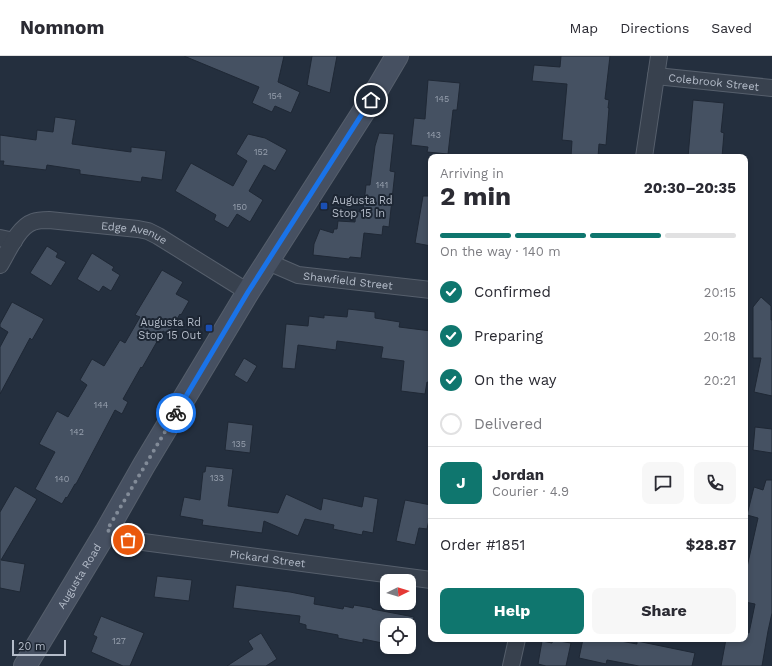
<!DOCTYPE html>
<meta charset="utf-8">
<style>
body{margin:0;font-family:"Work Sans",sans-serif;background:#f7f7f7;color:#2b2b33;height:100vh;display:flex;flex-direction:column;font-size:15px;white-space:nowrap}
*{box-sizing:border-box;margin:0}
p{font-size:13px;color:#7c7c81}
.icon{flex:none;width:22px;height:22px;fill:none;stroke:currentColor;stroke-width:2;stroke-linecap:round;stroke-linejoin:round}
.map{position:relative;flex:1;overflow:hidden}
.details{position:absolute;left:428px;top:98px;width:320px;height:488px;display:flex;flex-direction:column;background:#fff;border-radius:8px;box-shadow:0 2px 6px #0003}
.details>*{flex:none}
.needle{width:26px;rotate:85deg}
.tools{position:absolute;left:380px;top:518px;display:grid;gap:8px}
.tools a{display:grid;place-items:center;width:36px;height:36px;border-radius:8px;background:#fff;box-shadow:0 2px 6px #0003;font-size:20px}
.scale{position:absolute;left:12px;bottom:10px;width:54px;box-sizing:border-box;padding-left:4px;border:2px solid #b4bcc9;border-top:0;font-size:11px;line-height:14px;white-space:nowrap;color:#b4bcc9;-webkit-text-stroke:3px #1d2633;paint-order:stroke}
.pin{position:absolute;display:grid;place-items:center;width:34px;height:34px;color:#fff;margin:-17px;border:2px solid #fff;border-radius:50%;box-shadow:0 1px 4px #0007}
.courier{position:absolute;display:grid;place-items:center;width:40px;height:40px;margin:-20px;border:3px solid #1a73e8;border-radius:50%;background:#fff;color:#222;box-shadow:0 1px 5px #0007}
.summary em{font-style:normal;font-weight:700}
.summary div{display:flex;flex-direction:column-reverse}
.summary{display:flex;align-items:center;justify-content:space-between;height:68px;padding:0 12px}
h1{font-size:26px;font-weight:700;line-height:30px}
.bar{display:grid;grid-template-columns:repeat(4,1fr);gap:6px 4px;align-content:center;height:48px;padding:0 12px}
.bar i{height:5px;border-radius:3px;background:#e1e1e2}
.bar .current{background:#0f766e}
.bar p{grid-column:span 4}
.line{display:flex;align-items:center;gap:10px;padding:0 12px;border-top:1px solid #e1e1e2}
.line div{flex:1}
.round{display:grid;place-items:center;flex:none;width:42px;height:42px;border-radius:8px;background:#f7f7f7}
ol{padding:0 12px;list-style:none}
li{display:flex;align-items:center;gap:12px;height:44px}
li p{margin-inline-start:auto}
li .icon{padding:4px;border-radius:50%;background:#0f766e;color:#fff;stroke-width:4}
li:last-child{color:#7c7c81}
li i{width:22px;height:22px;border:2px solid #e1e1e2;border-radius:50%}
.action{display:flex;gap:8px;margin-top:auto;padding:8px 12px}
.action a{flex:1;height:46px;border-radius:8px;background:#0f766e;color:#fff;font-size:16px;font-weight:700;line-height:46px;text-align:center}
.action a+a{background:#f7f7f7;color:#2b2b33}
header{display:flex;align-items:center;gap:24px;box-sizing:border-box;height:56px;padding:0 20px;background:#fff;border-bottom:1px solid #e1e1e2}
header strong{font-size:19px}
nav{display:flex;gap:22px;margin-inline-start:auto;font-size:14px}
.map>svg:first-child{display:block}
.building{fill:#455162;stroke:#1f2835}
.lines{fill:none;stroke-linecap:round;stroke-linejoin:round}
.minor-casing{stroke:#565f6c;stroke-width:18}
.secondary-casing{stroke:#565f6c;stroke-width:24}
.minor{stroke:#38414e;stroke-width:16}
.secondary{stroke:#465061;stroke-width:22}
.done{stroke:#828b98;stroke-width:4;stroke-dasharray:0 7.2}
.route{stroke:#1a73e8;stroke-width:5}
.transit-dot{fill:#1a4fb4;stroke:#1d2633;stroke-width:1.5}
.labels{text-anchor:middle;dominant-baseline:central;stroke-width:4;stroke-linejoin:round;paint-order:stroke}
.number-label{font-size:9px;fill:#98a1af}
.street-label{font-size:11px;fill:#b4bcc9;stroke:#1d2633}
.poi-label{font-size:11px;fill:#b4bcc9;stroke:#1d2633;text-anchor:start}
</style>
<header>
<strong>Nomnom</strong>
<nav><a>Map</a><a>Directions</a><a>Saved</a></nav>
</header>
<div class="map">
<svg width="772" height="610" viewBox="0 0 772 610">
<rect width="100%" height="100%" fill="#242f3e"/>
<g class="building">
<path d="M184,0H284L278,26L300,36L291,57L275,50L272,56L252,47L259,31Z"/>
<path d="M312,0H337L330,37L307,29Z"/>
<path d="M561,0H610L605,43L609,44L608,52H609L606,89L599,88L598,101H571L572,85L562,84L567,28L532,25L534,9L560,11Z"/>
<path d="M428,24L460,27L457,54H453L448,98L427,96L428,91L411,89L414,62L425,63Z"/>
<path d="M693,44L724,47L721,76L724,77L722,101H688Z"/>
<path d="M55,61L76,64L72,88L131,96V91L166,95L162,124L142,121L141,126L80,118V114L47,109L46,114L3,109L4,105H0V79L36,84L37,74L53,76Z"/>
<path d="M379,77L394,78L390,115L395,116L389,171L383,170L382,179L364,177L361,202L350,201L349,203L313,199L314,188L320,173L333,177L334,173H337L338,165L355,166L356,155L363,156L366,129H370L375,90Z"/>
<path d="M248,78L265,82L287,94L275,115L264,109L249,135L263,144L250,166L237,158L228,172L214,164L216,159L175,135L191,107L233,130L247,105L236,98Z"/>
<path d="M423,140H431V190L415,187Z"/>
<path d="M47,190L58,197L56,201L66,206L51,230L30,217Z"/>
<path d="M92,197L114,211L112,214L120,219L111,235L103,230L99,236L77,223Z"/>
<path d="M162,214L183,226L176,238L189,245L181,259L180,258L168,278L163,275L142,312L141,311L123,343L128,346L122,358L115,354L76,428H75L67,442L66,441L62,448L35,433L55,396L39,388L57,355L68,361L87,329L80,324L92,303L104,310L120,284L125,287L140,261L135,259Z"/>
<path d="M761,241L771,250V264H772V340L754,336L761,302H753V251Z"/>
<path d="M12,246L44,263L32,284L30,282L0,338V291L8,276L0,271V268Z"/>
<path d="M348,253L375,256V262L400,266L399,271L431,275V327L427,326L425,338L401,335L404,305L381,302L383,291L337,285L336,294L298,289L295,313L282,312L286,268L308,270L309,260L324,262V259L347,261Z"/>
<path d="M244,302L257,310L247,327L234,319Z"/>
<path d="M228,366L253,369L250,397L225,394Z"/>
<path d="M755,371L772,373V397L753,394Z"/>
<path d="M206,410L233,413L228,450L278,457L286,438L321,454L323,442L362,451L364,440L378,443L373,477L363,475L362,479L333,473L334,469L305,463L298,480L264,465L262,477L202,469L203,464L180,460L184,441L200,444L203,416H205Z"/>
<path d="M766,424H772V557L768,575L762,610H721L726,583H745V576L749,577L755,548L745,546V520L758,462L747,459L754,431L763,434Z"/>
<path d="M15,430L37,443L1,504L25,508L20,536L0,532V456Z"/>
<path d="M405,444L431,449V455L427,473L419,472L415,489L396,485Z"/>
<path d="M157,520L192,524L189,545L154,541Z"/>
<path d="M236,529L290,536L315,541L314,548L343,553L344,550L353,552L354,549L372,552V553L414,561L409,585V569H387V588L363,583V587L338,582V579L306,573V569L299,567L300,560L233,552Z"/>
<path d="M101,560L144,577L130,610H123L91,596L97,581L93,579Z"/>
<path d="M261,577L277,603L266,610H227L253,593L248,585Z"/>
<path d="M583,583H609L637,588V585L695,597L692,610H639L607,604L606,608L579,602Z"/>
<path d="M553,584L571,587L566,610H546L538,608L542,585L552,587Z"/>
</g>
<g class="lines">
<defs>
<g id="minor">
<path id="s1" d="M656,20L772,32"/>
<path d="M644,101L659,0"/>
<path d="M0,182L14,185"/>
<path id="s2" d="M268,206L298,219L431,234"/>
<path id="s3" d="M0,209C8,196 18,171 33,166C38,164 44,164 49,164L138,173L148,175L158,180L248,236"/>
<path id="s4" d="M107,474L128,484L431,524"/>
<path d="M511,610L517,583"/>
</g>
<g id="secondary">
<path id="s5" d="M25,610L107,474L144,409L248,236L371,44L397,0"/>
</g>
</defs>
<use href="#minor" class="minor-casing"/>
<use href="#secondary" class="secondary-casing"/>
<use href="#minor" class="minor"/>
<use href="#secondary" class="secondary"/>
</g>
<g class="lines">
<path class="done" d="M128,484L107,474L176,357"/>
<path class="route" d="M176,357L248,236L371,44"/>
</g>
<g class="transit-dot">
<rect x="320" y="146" width="8" height="8" rx="2"/>
<rect x="205" y="268" width="8" height="8" rx="2"/>
</g>
<g class="labels">
<g class="number-label">
<text x="275" y="40">154</text>
<text x="442" y="43">145</text>
<text x="434" y="79">143</text>
<text x="261" y="96">152</text>
<text x="382" y="129">141</text>
<text x="240" y="151">150</text>
<text x="101" y="349">144</text>
<text x="77" y="376">142</text>
<text x="239" y="388">135</text>
<text x="217" y="422">133</text>
<text x="62" y="423">140</text>
<text x="119" y="585">127</text>
</g>
<g class="street-label">
<text stroke="none"><textPath href="#s1" startOffset="58">Colebrook Street</textPath></text>
<text stroke="none"><textPath href="#s3" startOffset="158">Edge Avenue</textPath></text>
<text stroke="none"><textPath href="#s2" startOffset="83">Shawfield Street</textPath></text>
<text stroke="none"><textPath href="#s4" startOffset="164">Pickard Street</textPath></text>
<text stroke="none"><textPath href="#s5" startOffset="105">Augusta Road</textPath></text>
</g>
<g class="poi-label">
<text x="332" y="144">Augusta Rd<tspan x="332" dy="13">Stop 15 In</tspan></text>
<text x="201" y="266" text-anchor="end">Augusta Rd<tspan x="201" dy="13">Stop 15 Out</tspan></text>
</g>
</g>
</svg>
<div class="tools">
<a><svg class="needle" viewBox="-14 -14 28 28"><path d="M0-13l5 13h-10z" fill="#e53935"/><path d="M0 13l5-13h-10z" fill="#7c7c81"/></svg></a>
<a><svg class="icon" aria-label="locate" viewBox="0 0 24 24"><circle cx="12" cy="12" r="6"/><path d="M12 2v4M12 18v4M2 12h4M18 12h4"/></svg></a>
</div>
<div class="scale">20 m</div>
<div class="pin" style="left:128px;top:484px;background:#ea580c"><svg class="icon" aria-label="bag" viewBox="0 0 24 24"><path d="M5 8h14l-1 12H6zM9 8a3 3 0 0 1 6 0"/></svg></div>
<div class="pin" style="left:371px;top:44px;background:#1f2937"><svg class="icon" aria-label="home" viewBox="0 0 24 24"><path d="M3 11l9-7 9 7M6 9v11h12V9"/></svg></div>
<div class="courier" style="left:176px;top:357px"><svg class="icon" aria-label="bike" viewBox="0 0 24 24"><circle cx="6" cy="16" r="4"/><circle cx="18" cy="16" r="4"/><path d="M6 16l4-8h5l3 8M10 8l3 8H6M13 5h3"/></svg></div>
<section class="details">
<div class="summary"><div><h1>2 min</h1><p>Arriving in</p></div><em>20:30–20:35</em></div>
<div class="bar"><i class="current"></i><i class="current"></i><i class="current"></i><i></i><p>On the way · 140 m</p></div>
<ol>
<li><svg class="icon" aria-label="check" viewBox="0 0 24 24"><path d="M5 12l5 5 9-10"/></svg>Confirmed<p>20:15</p></li>
<li><svg class="icon" aria-label="check" viewBox="0 0 24 24"><path d="M5 12l5 5 9-10"/></svg>Preparing<p>20:18</p></li>
<li><svg class="icon" aria-label="check" viewBox="0 0 24 24"><path d="M5 12l5 5 9-10"/></svg>On the way<p>20:21</p></li>
<li><i></i>Delivered</li>
</ol>
<div class="line" style="height:72px"><b class="round" style="background:#0f766e;color:#fff">J</b><div><b>Jordan</b><p>Courier · 4.9</p></div><a class="round"><svg class="icon" aria-label="chat" viewBox="0 0 24 24"><path d="M4 5h16v11H9l-5 4z"/></svg></a><a class="round"><svg class="icon" aria-label="phone" viewBox="0 0 24 24"><path d="M5 4h4l2 5-3 2q2 4 5 5l2-3 5 2v4C11 20 4 13 5 4z"/></svg></a></div>
<div class="line" style="height:52px"><div>Order #1851</div><b>$28.87</b></div>
<div class="action"><a>Help</a><a>Share</a></div>
</section>
</div>
